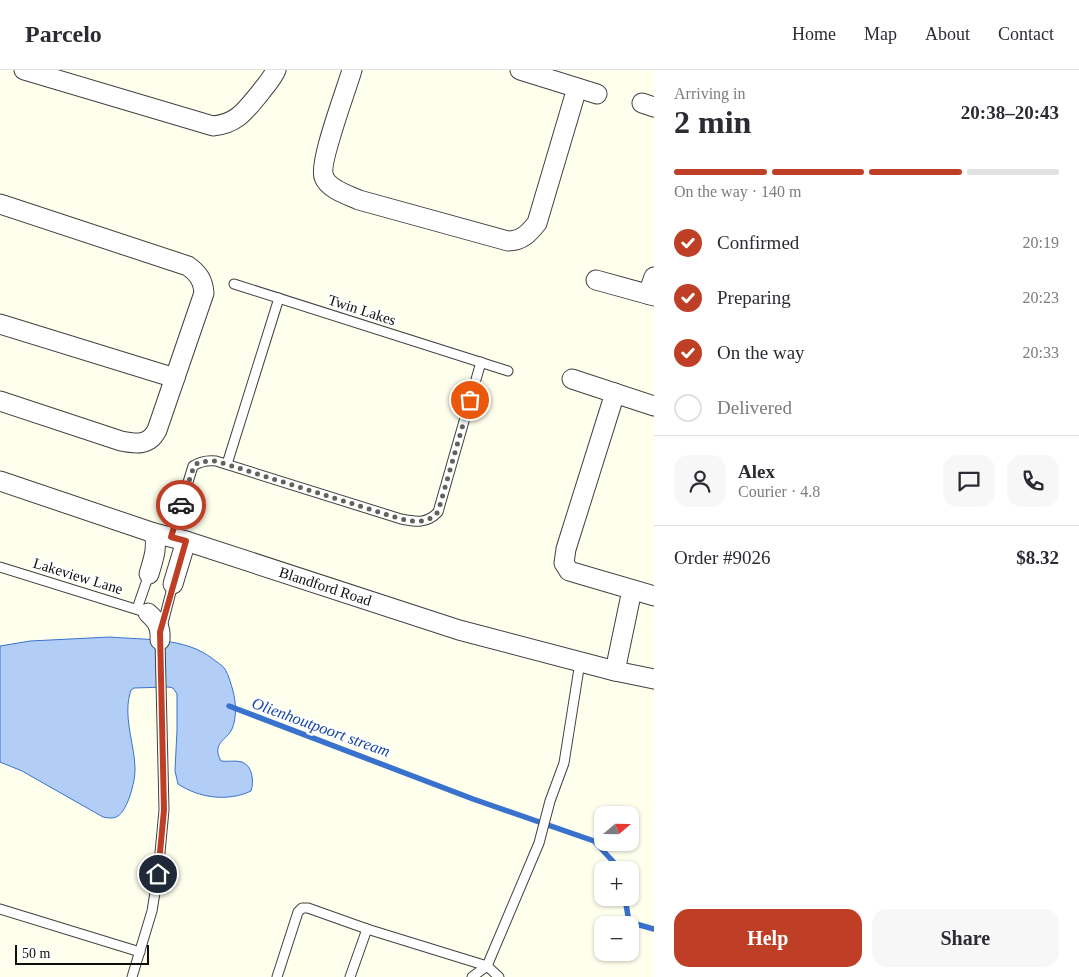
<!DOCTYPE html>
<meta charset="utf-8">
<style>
body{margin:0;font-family:"Times New Roman",serif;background:#f7f7f7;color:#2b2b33;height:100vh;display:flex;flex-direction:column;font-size:19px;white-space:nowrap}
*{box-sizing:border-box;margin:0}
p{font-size:16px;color:#7c7c81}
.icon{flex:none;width:28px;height:28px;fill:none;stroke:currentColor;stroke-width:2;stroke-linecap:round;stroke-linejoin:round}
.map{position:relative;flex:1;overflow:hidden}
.panel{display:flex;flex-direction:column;background:#fff;width:425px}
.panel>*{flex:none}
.needle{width:32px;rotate:70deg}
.buttons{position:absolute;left:594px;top:736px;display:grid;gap:10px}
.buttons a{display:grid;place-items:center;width:45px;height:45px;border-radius:10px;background:#fff;box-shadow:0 1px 4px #0004;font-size:25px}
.scale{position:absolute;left:15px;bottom:12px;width:134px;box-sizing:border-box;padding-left:5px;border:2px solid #0e0e0e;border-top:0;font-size:14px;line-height:18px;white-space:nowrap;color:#0e0e0e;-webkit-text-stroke:4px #fff;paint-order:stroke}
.pin{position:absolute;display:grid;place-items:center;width:42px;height:42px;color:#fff;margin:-21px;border:2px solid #fff;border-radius:50%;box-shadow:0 1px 5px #0007}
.courier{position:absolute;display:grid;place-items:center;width:50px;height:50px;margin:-25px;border:4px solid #be3f25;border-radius:50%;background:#fff;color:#222;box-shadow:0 1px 6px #0007}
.head em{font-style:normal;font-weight:700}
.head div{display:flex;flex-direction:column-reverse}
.head{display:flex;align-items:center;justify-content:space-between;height:85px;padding:0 20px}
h1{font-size:32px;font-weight:700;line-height:38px}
.bar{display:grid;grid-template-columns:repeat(4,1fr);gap:8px 5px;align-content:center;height:60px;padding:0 20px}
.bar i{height:6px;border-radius:4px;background:#e1e1e2}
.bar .on{background:#be3f25}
.bar p{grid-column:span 4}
.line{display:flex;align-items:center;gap:12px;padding:0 20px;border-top:1px solid #e1e1e2}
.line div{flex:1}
.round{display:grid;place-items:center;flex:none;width:52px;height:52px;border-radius:15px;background:#f7f7f7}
ol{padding:0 20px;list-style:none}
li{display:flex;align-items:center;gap:15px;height:55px}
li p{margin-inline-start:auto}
li .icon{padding:5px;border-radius:50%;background:#be3f25;color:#fff;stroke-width:4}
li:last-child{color:#7c7c81}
li i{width:28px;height:28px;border:2px solid #e1e1e2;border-radius:50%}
.cta{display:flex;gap:10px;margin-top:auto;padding:10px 20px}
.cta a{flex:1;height:58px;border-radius:15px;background:#be3f25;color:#fff;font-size:20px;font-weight:700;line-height:58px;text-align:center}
.cta a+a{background:#f7f7f7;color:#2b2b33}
header{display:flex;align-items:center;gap:30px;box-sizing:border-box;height:70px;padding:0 25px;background:#fff;border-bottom:1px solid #e1e1e2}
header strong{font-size:24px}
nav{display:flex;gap:28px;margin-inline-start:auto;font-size:18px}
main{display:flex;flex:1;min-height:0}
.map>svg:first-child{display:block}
.water{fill:#b3cef6;stroke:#3972ce}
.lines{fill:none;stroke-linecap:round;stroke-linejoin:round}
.stream{stroke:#3972ce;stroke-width:5.5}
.lane-casing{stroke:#414141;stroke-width:11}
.street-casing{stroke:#414141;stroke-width:21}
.lane{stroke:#fff;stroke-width:9}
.street{stroke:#fff;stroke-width:19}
.done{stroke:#62625c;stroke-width:5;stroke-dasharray:0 9}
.route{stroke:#be3f25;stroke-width:6}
.labels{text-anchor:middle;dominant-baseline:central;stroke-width:5;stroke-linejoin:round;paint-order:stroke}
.street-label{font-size:15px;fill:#0e0e0e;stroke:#fff}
.water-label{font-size:16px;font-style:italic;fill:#1645a0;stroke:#fff}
</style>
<header>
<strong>Parcelo</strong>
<nav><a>Home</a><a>Map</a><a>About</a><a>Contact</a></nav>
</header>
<main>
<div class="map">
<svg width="654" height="907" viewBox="0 0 654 907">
<rect width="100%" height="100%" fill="#ffe"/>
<path class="water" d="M110,567C144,570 185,567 213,589C217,592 222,595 225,599C229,606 231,614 233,621C236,633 237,647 232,659C227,670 211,673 221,691C227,692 236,690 242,692C253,696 254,712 251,721C228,732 199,728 178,714L175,701L177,660V624L173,618L168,617L134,618L131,620C122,646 135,674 135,700C135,712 128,739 118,746C113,749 109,748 103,747L22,701L0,692V576L30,571Z"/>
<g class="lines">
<g class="stream">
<path d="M229,636L473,729L594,771L621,800"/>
<path d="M625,828L629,852L654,859"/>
</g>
<defs>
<g id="lane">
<path d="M234,214L508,301"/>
<path d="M227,394L279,228"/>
<path d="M171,467L193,396C201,391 207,390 216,391L401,449C416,452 427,454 438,442L481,292"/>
<path d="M0,497L148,543"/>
<path d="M137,539L149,504"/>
<path d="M162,557L173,514"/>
<path d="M0,839L140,882"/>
<path d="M132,907L152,841L158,804L164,740L160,570"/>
<path d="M277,907L298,842L302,838H308L367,859L487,896L499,907"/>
<path d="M350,907L367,859"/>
<path d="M472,907L487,896L539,773L550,731L564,693L580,592"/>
</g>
<g id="street">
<path d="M24,0L213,56C237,54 246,40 260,23C266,15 272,9 276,0"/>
<path d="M352,0C347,18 318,94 324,107C328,119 348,125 359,130L508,171C522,171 529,163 537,153L577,18"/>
<path d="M520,0L597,24"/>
<path d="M642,33L654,37"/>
<path d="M0,134L188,196C198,203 203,210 204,223L157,360C149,376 136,374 121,371L0,331"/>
<path d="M596,210L654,226"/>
<path d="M648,224L654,207"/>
<path d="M0,254L175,308"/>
<path d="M572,309L654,336"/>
<path d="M615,323L566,479L564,493L569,501L654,526"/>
<path id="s1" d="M0,411L154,463L186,471L459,560L615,601L654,609"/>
<path d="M149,504C153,490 158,478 154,463"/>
<path d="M173,514L186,471"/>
<path d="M148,543C157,551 161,557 160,570"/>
<path d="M615,601L632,520"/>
</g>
</defs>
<use href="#lane" class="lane-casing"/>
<use href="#street" class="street-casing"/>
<use href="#lane" class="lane"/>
<use href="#street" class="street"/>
</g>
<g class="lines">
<path class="done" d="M181,435L194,396L199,392L216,391L401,449C416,452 427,454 438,442L470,330"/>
<path class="route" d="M158,804L164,740L160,562L186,471L171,467L181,435"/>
</g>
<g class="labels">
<g class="street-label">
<text transform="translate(362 240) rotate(18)">Twin Lakes</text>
<text transform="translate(78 506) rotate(17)">Lakeview Lane</text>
<text stroke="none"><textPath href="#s1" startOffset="342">Blandford Road</textPath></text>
</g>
<g class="water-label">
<text transform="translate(321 657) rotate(20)">Olienhoutpoort stream</text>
</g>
</g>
</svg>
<div class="buttons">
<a><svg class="needle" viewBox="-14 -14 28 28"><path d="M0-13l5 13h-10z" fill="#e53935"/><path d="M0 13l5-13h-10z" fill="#7c7c81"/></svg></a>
<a>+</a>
<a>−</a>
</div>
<div class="scale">50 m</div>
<div class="pin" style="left:470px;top:330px;background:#ea580c"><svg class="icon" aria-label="bag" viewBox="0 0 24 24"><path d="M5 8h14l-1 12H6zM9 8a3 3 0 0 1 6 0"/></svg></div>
<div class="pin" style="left:158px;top:804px;background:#1f2937"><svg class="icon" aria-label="home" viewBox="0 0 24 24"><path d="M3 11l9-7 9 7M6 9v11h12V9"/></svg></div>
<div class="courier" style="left:181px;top:435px"><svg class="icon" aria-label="car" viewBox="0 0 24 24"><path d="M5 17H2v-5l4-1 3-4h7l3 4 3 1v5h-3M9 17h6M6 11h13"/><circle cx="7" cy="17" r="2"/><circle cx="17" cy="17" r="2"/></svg></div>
</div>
<section class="panel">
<div class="head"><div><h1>2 min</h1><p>Arriving in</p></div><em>20:38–20:43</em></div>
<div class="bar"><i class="on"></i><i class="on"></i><i class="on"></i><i></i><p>On the way · 140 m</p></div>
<ol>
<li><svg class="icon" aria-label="check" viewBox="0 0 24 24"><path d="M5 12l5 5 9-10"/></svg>Confirmed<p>20:19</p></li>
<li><svg class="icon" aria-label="check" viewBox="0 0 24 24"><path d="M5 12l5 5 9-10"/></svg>Preparing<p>20:23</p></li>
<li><svg class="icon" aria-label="check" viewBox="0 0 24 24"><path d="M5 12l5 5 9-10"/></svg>On the way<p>20:33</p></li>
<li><i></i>Delivered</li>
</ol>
<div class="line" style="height:90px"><a class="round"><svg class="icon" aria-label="person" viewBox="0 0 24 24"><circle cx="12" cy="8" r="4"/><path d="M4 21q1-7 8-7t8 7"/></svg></a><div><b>Alex</b><p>Courier · 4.8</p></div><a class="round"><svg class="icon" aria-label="chat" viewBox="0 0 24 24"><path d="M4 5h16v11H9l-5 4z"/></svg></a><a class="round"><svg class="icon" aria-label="phone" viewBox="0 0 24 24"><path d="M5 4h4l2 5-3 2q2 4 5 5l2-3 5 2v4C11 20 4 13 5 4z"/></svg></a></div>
<div class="line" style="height:65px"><div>Order #9026</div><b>$8.32</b></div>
<div class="cta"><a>Help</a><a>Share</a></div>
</section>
</main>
